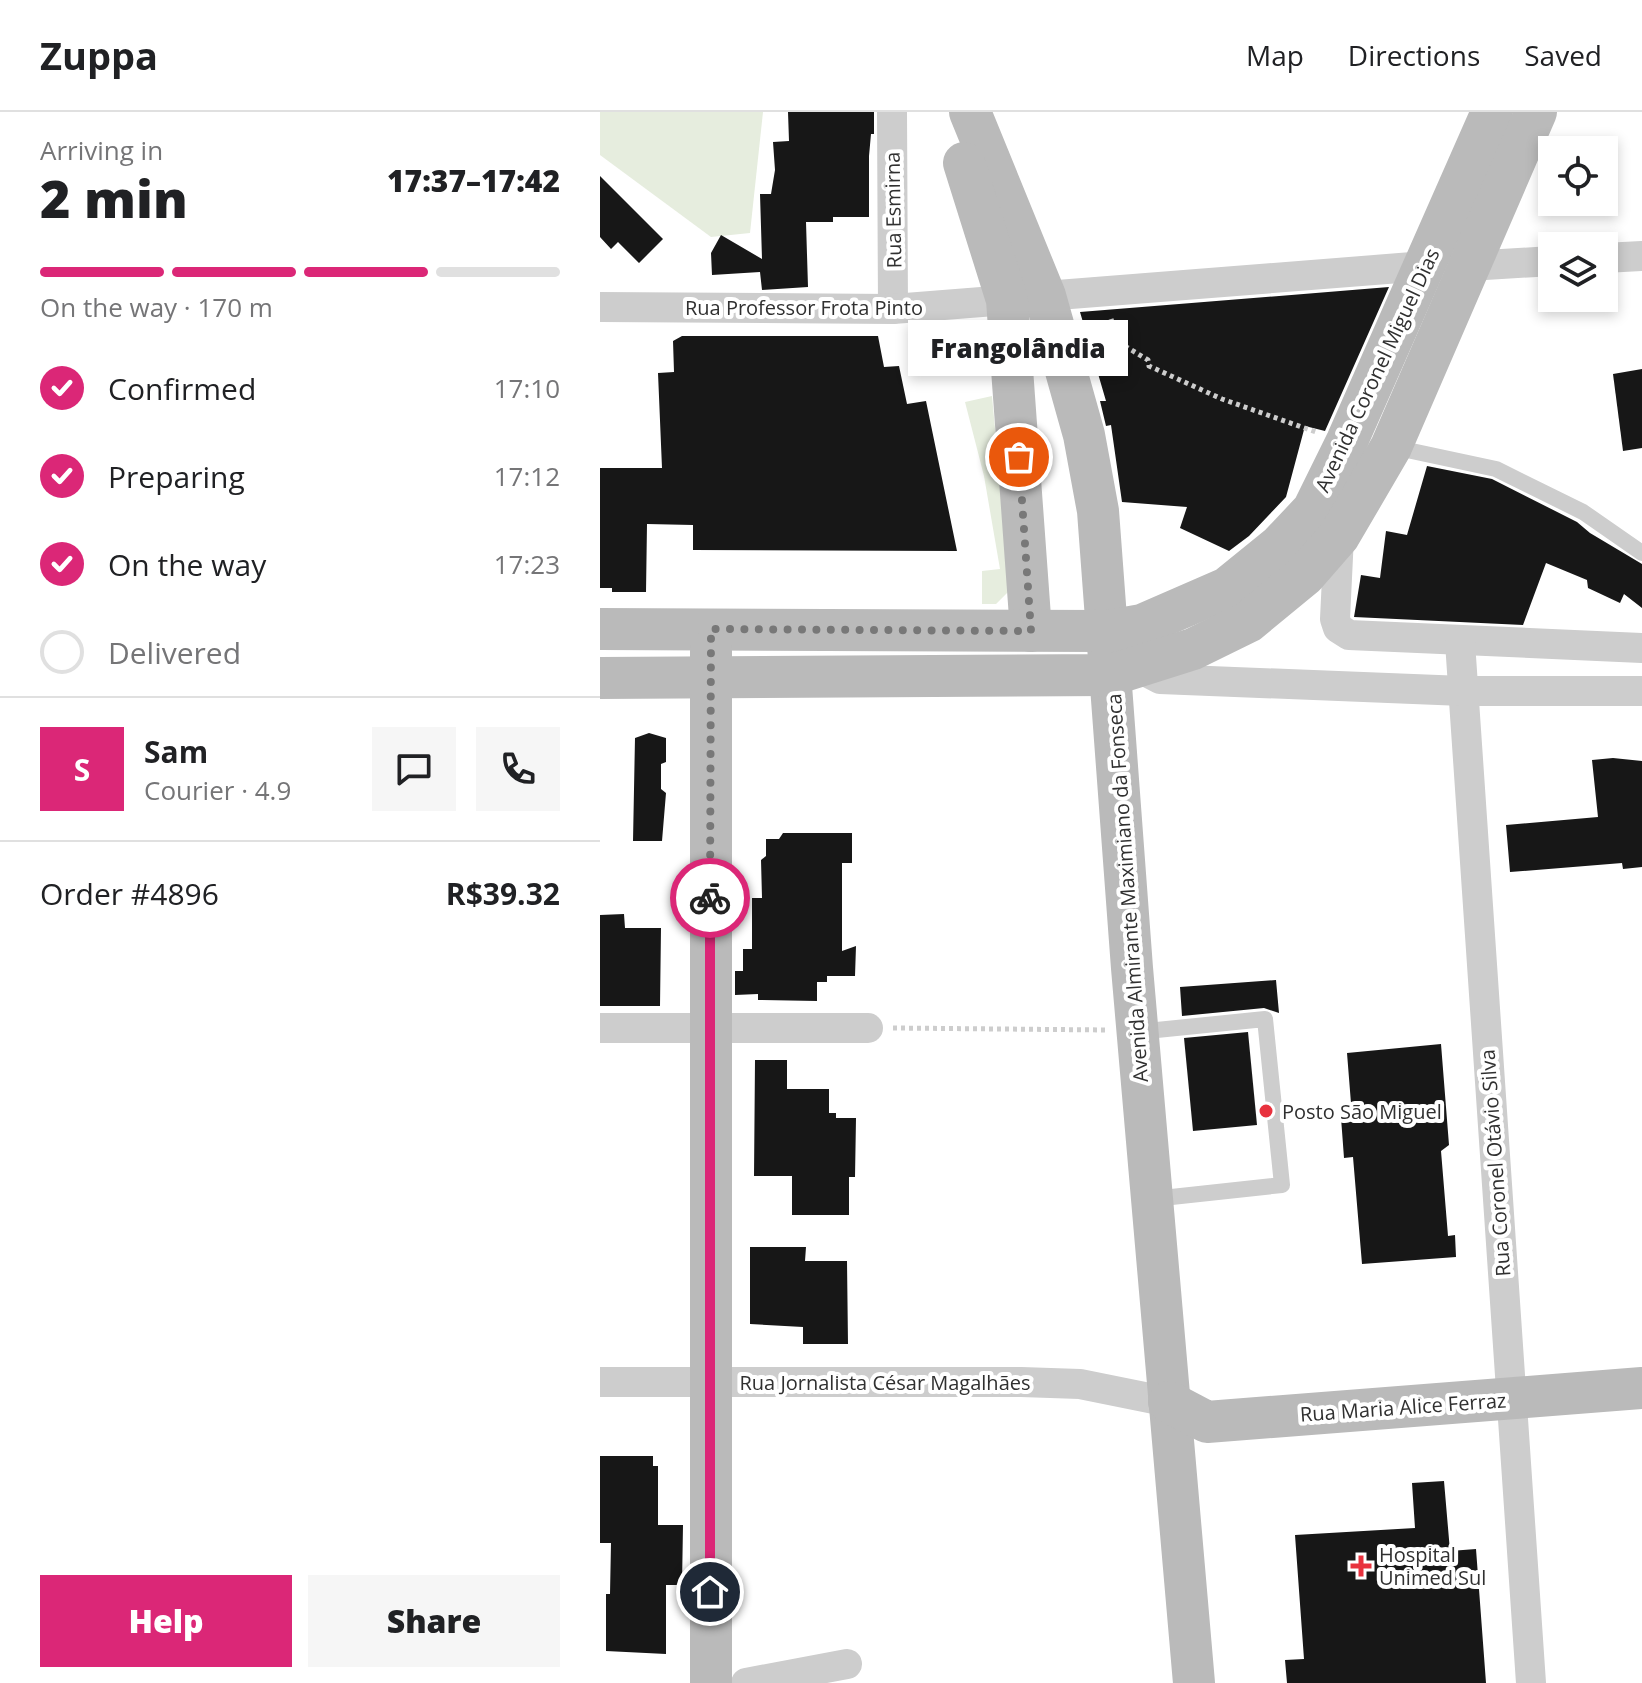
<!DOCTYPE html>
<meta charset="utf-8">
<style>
body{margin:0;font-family:"Open Sans",sans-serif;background:#f6f6f6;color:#202124;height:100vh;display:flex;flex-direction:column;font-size:30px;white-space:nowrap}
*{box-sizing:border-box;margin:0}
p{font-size:26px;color:#757577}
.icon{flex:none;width:44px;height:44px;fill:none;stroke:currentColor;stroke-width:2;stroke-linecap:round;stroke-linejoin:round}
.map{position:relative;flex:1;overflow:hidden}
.details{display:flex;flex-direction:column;background:#fff;width:600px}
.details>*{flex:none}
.tools{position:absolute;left:938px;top:24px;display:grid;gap:16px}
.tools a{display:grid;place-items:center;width:80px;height:80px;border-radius:0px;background:#fff;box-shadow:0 4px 12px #0003;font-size:40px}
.pin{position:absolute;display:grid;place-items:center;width:68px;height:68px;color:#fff;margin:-34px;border:4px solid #fff;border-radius:50%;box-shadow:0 2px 8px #0007}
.courier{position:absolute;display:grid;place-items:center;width:80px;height:80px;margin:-40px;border:6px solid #db2777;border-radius:50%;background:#fff;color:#222;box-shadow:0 2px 10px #0007}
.bubble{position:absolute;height:56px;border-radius:0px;background:#fff;box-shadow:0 4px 12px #0003;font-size:26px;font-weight:800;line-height:56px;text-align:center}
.overview em{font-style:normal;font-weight:800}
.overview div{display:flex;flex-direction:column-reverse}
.overview{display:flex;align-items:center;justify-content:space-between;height:136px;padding:0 40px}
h1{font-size:52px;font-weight:800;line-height:60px}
.bar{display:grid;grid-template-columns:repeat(4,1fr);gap:12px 8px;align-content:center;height:96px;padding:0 40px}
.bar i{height:10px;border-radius:6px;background:#e0e0e0}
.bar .on{background:#db2777}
.bar p{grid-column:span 4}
.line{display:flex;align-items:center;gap:20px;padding:0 40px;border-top:2px solid #e0e0e0}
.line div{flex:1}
.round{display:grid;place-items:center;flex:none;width:84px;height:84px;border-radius:0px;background:#f6f6f6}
ol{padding:0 40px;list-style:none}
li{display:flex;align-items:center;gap:24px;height:88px}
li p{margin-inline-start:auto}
li .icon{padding:8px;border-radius:50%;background:#db2777;color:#fff;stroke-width:4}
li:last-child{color:#757577}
li i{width:44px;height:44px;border:4px solid #e0e0e0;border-radius:50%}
.action{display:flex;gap:16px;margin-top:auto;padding:16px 40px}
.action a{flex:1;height:92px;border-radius:0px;background:#db2777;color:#fff;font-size:32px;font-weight:800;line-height:92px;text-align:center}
.action a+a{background:#f6f6f6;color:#202124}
header{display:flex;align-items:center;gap:48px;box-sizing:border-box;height:112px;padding:0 40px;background:#fff;border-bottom:2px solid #e0e0e0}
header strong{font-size:38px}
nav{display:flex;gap:44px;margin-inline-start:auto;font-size:28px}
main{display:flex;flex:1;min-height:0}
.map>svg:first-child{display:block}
.green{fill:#e6edde}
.building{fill:#171717}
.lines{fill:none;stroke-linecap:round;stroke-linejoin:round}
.path{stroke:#cdcdcd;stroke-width:5;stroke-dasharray:4 4;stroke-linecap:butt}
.lane{stroke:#cdcdcd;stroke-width:16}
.street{stroke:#cdcdcd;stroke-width:30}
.secondary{stroke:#bababa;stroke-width:42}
.done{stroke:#787878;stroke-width:8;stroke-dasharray:0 14.4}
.route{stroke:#db2777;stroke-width:10}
.poi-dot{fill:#e8323e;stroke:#fff;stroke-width:3}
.labels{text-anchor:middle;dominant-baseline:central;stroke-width:8;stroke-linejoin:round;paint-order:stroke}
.street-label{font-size:20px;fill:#303030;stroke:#fff}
.poi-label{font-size:20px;fill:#303030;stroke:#fff;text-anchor:start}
</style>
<header>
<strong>Zuppa</strong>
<nav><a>Map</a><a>Directions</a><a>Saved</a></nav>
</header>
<main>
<section class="details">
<div class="overview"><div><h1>2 min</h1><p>Arriving in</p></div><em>17:37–17:42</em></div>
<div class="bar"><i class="on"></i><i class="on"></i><i class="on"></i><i></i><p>On the way · 170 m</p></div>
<ol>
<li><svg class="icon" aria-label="check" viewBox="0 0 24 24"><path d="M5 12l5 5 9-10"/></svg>Confirmed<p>17:10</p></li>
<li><svg class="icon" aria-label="check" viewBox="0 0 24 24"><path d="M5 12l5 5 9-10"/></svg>Preparing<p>17:12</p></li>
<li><svg class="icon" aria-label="check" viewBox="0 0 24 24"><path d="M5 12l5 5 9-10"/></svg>On the way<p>17:23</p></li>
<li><i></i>Delivered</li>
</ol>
<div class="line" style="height:144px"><b class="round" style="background:#db2777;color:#fff">S</b><div><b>Sam</b><p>Courier · 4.9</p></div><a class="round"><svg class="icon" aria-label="chat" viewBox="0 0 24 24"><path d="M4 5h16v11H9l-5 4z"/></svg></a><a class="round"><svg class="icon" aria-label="phone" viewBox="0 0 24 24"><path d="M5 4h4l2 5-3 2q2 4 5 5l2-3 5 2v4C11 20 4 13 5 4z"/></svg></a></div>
<div class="line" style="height:104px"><div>Order #4896</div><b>R$39.32</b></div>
<div class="action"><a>Help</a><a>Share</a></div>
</section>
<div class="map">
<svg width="1042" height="1571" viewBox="0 0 1042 1571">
<rect width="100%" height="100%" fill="#fff"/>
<g class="green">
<path d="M0,0H163L150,121L111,125L0,43Z"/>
<path d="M392,284L410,478L396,492H382V459L400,457L384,364L365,290Z"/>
</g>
<g class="building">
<path d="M188,0H274V22H271L269,44V105H233V110H206L208,175L162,178L160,160L112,163L111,141L121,123L162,147L160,82H171L175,58L173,30L189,29Z"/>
<path d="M0,64L63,127L39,151L18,130L11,137L0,125Z"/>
<path d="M789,175L725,319L705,314L686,385L649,424L629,439L580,416L587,395L522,390L511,313L506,314L500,289H506L480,200Z"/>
<path d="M82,224H278L284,255L299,254L307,292L326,289L357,439L93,438V413L47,412L46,480H12V476H0V356H62L58,261L74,260L73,229Z"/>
<path d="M1042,257V336L1023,339L1013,262Z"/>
<path d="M827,354L892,367L977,410L990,421L1042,452V496L1024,482L1020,491L988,476L987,468L946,451L923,513L754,505L761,463L780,466L786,419L807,423Z"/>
<path d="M49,621L66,626V650L61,652V677L66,681L62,729H33L35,626Z"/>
<path d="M1013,646L1042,649V755L1023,757L1022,751L910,760L906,713L998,705L992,648Z"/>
<path d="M183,721H252V751H242V839L256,834L255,864H227V870H217V889L158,888V882L135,883V859H143V837H152V786H162L161,748L166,744V727H179Z"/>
<path d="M24,802L25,816H61L60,894H0V803Z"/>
<path d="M676,868L679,901L664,896L582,904L580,875Z"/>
<path d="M648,920L657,1013L593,1019L584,926Z"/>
<path d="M841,932L849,1033L841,1039L848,1124L855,1123L856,1145L762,1152L753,1045L744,1046L742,1019L741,1006L752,1004L747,941Z"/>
<path d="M155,948H187V977H229V1001H236V1006H256L255,1065H249V1103H192V1064H154Z"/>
<path d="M150,1135H206L205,1149H247L248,1232H203V1215L150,1212Z"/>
<path d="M0,1344H53V1354H58V1413H83L82,1473H66V1542L6,1539V1482H10L11,1431H0Z"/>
<path d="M844,1369L850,1439L876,1437L886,1571H687L685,1548L704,1547L695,1423L815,1416L812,1371Z"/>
</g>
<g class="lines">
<g class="path">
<path d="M511,207L518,230L548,248L549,254L622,287L716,320"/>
<path d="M293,916L507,918"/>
</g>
<g class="lane">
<path d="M793,335L896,357L983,400L1042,441"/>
<path d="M537,920L665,907L682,1073L553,1087"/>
</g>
<g class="street">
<path d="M292,0L293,197"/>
<path d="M1004,146L1042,144"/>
<path d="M869,154L952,149"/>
<path d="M445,184L825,154"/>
<path d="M0,195L293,197L407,188"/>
<path d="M739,424L735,507L738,516L749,523L1042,536"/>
<path d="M860,530L931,1571"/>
<path d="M539,556L560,567L863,579H1042"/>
<path d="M0,916H268"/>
<path d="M0,1270H421L480,1272L569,1290"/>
<path d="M146,1571L247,1552"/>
</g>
<g class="secondary">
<path d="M370,0L445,184L484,323L498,399L532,856L594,1571"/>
<path d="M364,51L407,188L431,519"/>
<path d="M0,517L508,519L542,513L627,476L680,433L713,398L747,329L892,0"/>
<path d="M0,566L511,563L593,537L648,510L705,463L739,424L791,335L936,0"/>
<path d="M569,1290L607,1310L1042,1276"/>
<path d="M111,1571V539"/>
</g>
</g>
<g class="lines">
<path class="done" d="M110,786L111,517L431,519L419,345"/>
<path class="route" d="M110,1480V786"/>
</g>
<g class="poi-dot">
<circle cx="666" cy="999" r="8"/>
<path d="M757 1442h8v8h8v8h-8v8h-8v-8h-8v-8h8z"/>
</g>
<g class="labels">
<g class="street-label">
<text transform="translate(293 98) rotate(-91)">Rua Esmirna</text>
<text x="204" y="195">Rua Professor Frota Pinto</text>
<text transform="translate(777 258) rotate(-65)">Avenida Coronel Miguel Dias</text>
<text transform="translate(527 776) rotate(-94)">Avenida Almirante Maximiano da Fonseca</text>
<text transform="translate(895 1051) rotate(-94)">Rua Coronel Otávio Silva</text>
<text x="285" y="1270">Rua Jornalista César Magalhães</text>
<text transform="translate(803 1295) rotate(-4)">Rua Maria Alice Ferraz</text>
</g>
<g class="poi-label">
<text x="682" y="999">Posto São Miguel</text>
<text x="779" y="1442">Hospital<tspan x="779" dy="23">Unimed Sul</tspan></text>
</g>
</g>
</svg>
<div class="tools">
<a><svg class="icon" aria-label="locate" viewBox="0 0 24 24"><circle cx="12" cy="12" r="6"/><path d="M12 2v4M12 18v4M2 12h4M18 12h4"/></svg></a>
<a><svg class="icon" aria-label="layers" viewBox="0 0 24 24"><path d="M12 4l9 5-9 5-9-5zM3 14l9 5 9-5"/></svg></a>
</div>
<div class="pin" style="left:419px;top:345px;background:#ea580c"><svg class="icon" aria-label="bag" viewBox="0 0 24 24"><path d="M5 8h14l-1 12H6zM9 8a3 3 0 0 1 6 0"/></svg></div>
<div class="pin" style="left:110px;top:1480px;background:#1f2937"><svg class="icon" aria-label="home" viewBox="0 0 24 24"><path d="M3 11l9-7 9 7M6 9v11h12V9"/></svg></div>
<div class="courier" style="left:110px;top:786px"><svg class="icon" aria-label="bike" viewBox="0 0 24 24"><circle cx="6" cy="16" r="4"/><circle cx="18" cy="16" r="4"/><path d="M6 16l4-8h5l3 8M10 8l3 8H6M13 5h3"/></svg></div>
<div class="bubble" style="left:308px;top:208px;width:220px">Frangolândia</div>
</div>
</main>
